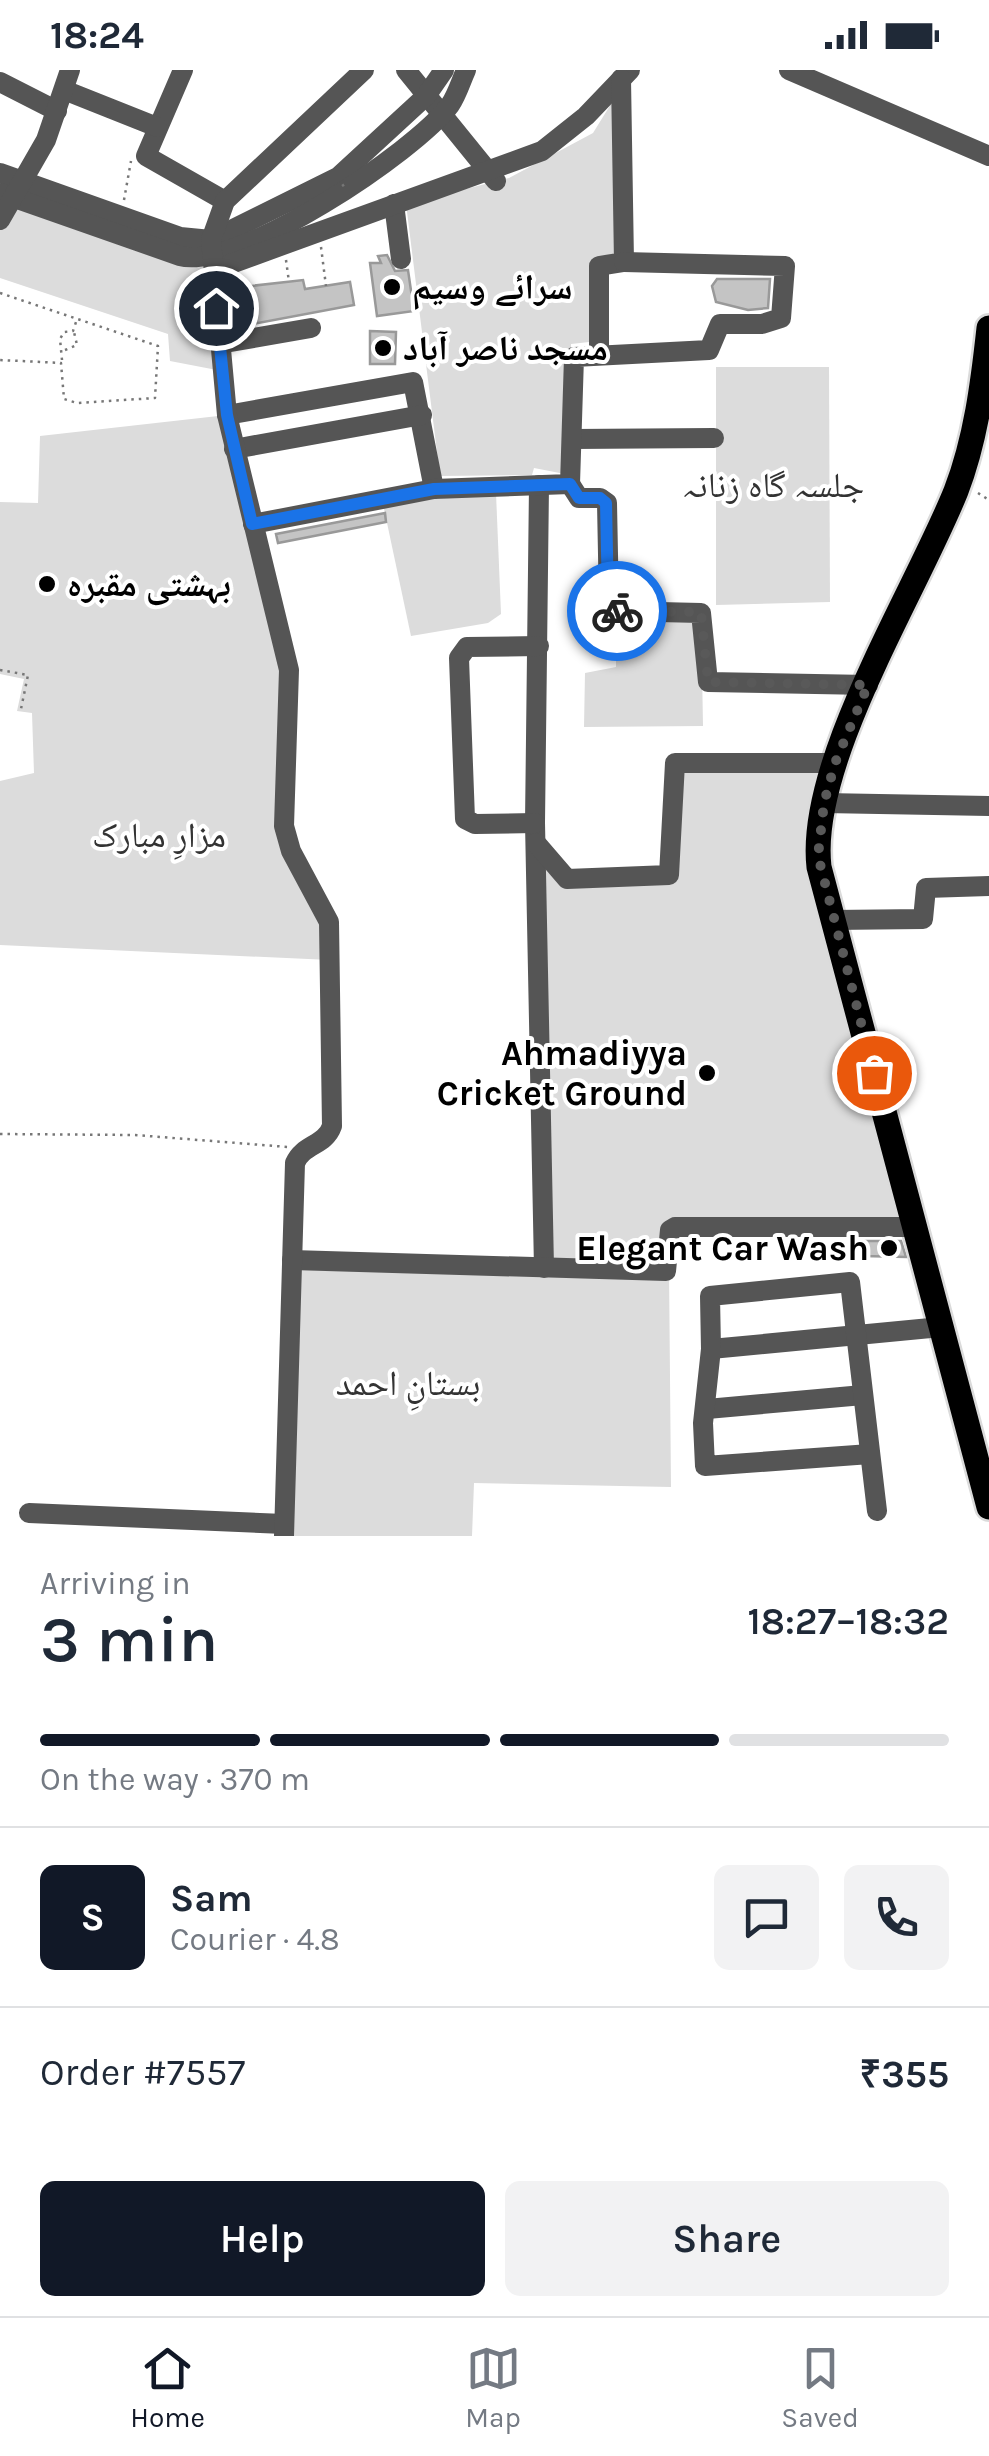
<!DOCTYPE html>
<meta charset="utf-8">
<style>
body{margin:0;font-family:Karla,"Noto Naskh Arabic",sans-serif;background:#f2f2f3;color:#1f2937;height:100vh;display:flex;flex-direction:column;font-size:38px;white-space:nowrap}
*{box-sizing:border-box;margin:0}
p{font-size:32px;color:#747a83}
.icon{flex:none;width:55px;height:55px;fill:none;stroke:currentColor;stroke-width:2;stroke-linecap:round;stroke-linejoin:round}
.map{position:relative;height:1466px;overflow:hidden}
.drawer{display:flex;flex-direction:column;background:#fff;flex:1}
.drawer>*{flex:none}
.pin{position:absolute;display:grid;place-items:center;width:85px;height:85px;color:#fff;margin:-42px;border:5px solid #fff;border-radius:50%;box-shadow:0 2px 10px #0007}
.courier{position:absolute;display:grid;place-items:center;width:100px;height:100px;margin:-50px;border:8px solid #1a73e8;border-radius:50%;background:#fff;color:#222;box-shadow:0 2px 12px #0007}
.headline em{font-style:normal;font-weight:600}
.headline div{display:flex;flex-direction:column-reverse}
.headline{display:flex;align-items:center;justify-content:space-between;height:170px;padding:0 40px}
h1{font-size:65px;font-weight:600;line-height:75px}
.bar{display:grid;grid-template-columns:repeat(4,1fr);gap:15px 10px;align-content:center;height:120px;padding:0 40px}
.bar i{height:12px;border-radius:8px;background:#e0e1e3}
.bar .active{background:#111827}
.bar p{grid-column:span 4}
.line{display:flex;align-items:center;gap:25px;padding:0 40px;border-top:2px solid #e0e1e3}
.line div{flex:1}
.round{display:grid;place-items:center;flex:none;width:105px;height:105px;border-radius:15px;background:#f2f2f3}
.button{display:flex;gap:20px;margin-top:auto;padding:20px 40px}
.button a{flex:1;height:115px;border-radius:15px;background:#111827;color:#fff;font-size:40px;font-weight:600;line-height:115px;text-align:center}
.button a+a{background:#f2f2f3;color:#1f2937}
.status{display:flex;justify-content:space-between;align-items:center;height:70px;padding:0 50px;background:#fff;direction:ltr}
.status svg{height:28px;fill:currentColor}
.dock{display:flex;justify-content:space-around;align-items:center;height:140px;border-top:2px solid #e0e1e3;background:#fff;font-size:28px;color:#747a83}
.dock a{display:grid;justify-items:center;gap:5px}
.dock .active{color:#111827}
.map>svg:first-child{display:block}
.green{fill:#dcdcdc}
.building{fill:#c4c4c4;stroke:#999;stroke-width:2.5}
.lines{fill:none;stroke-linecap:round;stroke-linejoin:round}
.major-casing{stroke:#dbdbdb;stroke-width:30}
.path{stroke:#777;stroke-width:2.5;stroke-dasharray:2.5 5;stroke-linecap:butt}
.minor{stroke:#555;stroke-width:20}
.major{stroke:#000;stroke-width:25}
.path-bridge{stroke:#777;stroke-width:2.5;stroke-dasharray:2.5 5;stroke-linecap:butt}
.done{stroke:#595959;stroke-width:10;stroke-dasharray:0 18}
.route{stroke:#1a73e8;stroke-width:12}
.poi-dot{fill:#000;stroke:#fff;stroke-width:4}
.labels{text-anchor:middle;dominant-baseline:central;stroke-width:8;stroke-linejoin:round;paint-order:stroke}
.poi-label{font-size:35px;font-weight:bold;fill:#000;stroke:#fff;text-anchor:start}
.park-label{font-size:35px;fill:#333;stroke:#fff}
</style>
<div class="status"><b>18:24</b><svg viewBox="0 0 49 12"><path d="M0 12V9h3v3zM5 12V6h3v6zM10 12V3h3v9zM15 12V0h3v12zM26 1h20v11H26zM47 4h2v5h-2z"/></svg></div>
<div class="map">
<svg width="989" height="1466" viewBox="0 0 989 1466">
<rect width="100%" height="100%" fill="#fff"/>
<g class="green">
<path d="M619,21L622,190L597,192L598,271L571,274L570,405L534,398L532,405L440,406L406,134L509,108L593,63Z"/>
<path d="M14,128L204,188L222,301L170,291L168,264L0,208V150Z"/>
<path d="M716,297H829L830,532L716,535Z"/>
<path d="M227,345L289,600L282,730L330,890L0,875V711L34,703L32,643L17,641L24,609L0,604V432L38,433L40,366Z"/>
<path d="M496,423L501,544L488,553L411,566L383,434Z"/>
<path d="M616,541L701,543L703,656L584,657L585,603L616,597Z"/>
<path d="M835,693L818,776L915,1157H676L669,1198L671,1417L474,1413L472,1466H285L292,1190L544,1195L536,773L559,804L665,806L673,699Z"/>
</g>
<g class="building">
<path d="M387,185L395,201L408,200L414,241L377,246L370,193H381L378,186Z"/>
<path d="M717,209H770L768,238L748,240L716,232L712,216Z"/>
<path d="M303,210L305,219L350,212L354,235L247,255L242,217Z"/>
<path d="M370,261L396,262L395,294H370Z"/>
<path d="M385,443L386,452L278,473L276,464Z"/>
<path d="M864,1171H901L906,1187L863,1186Z"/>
</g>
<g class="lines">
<defs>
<path id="major" d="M989,258C983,313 976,369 956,421C916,521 807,693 819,797L989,1437"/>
</defs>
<use href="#major" class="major-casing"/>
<g class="path">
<path d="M124,130L131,91"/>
<path d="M321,177L326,216"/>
<path d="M286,190L289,212"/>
<path d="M0,223L158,276L155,328L77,333L64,329L61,293L0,290"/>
<path d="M65,280L77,275L74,262"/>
<path d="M62,290L60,269L64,262L73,261L77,249"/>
<path d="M978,423L989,430"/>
<path d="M0,600L28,605L21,639"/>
<path d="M0,1064L135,1065L288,1077"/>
</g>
<g class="minor">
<path d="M183,0L146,86L225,131"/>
<path d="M406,0L496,111"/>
<path d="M789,0L989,86"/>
<path d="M0,12L57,41"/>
<path d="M64,20L157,57"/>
<path d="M0,103L180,167L211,170L338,107L426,26L444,0"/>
<path d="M0,123L180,186C237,201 415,82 450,35C457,25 461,11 466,0"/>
<path d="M394,134L401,189"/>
<path d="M0,150L46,70L70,0"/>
<path d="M214,200L542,81L586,46L630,0"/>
<path d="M219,274L311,258"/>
<path d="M599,283V196L624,192L621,9"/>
<path d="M227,345L413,312L434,419"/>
<path d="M573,369L714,368"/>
<path d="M234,379L422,345"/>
<path d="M570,414L579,428H600L607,433L609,536L616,541L701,543L708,612L868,615"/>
<path d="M539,415L535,753L544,1198"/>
<path d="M253,454L434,419L570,414L574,287L709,280L720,254H762L781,248L785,196L624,192"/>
<path d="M824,733L989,736"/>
<path d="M535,753L475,754L465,749L459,588L467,577L539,576"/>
<path d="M536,773L567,809L669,805L675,693H835"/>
<path d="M833,850L923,849L926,818L989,816"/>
<path d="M292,1190L666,1201L670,1160L675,1157H915"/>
<path d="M711,1279L941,1257"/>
<path d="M707,1339L863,1325"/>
<path d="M870,1384L705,1396L703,1353L711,1279L710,1226L850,1212L877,1441"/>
<path d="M29,1443L284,1454"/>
<path d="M284,1466L295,1093C303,1074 325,1076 332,1056L329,852L291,781L284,756L289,600L227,345L211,170L225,131L364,0"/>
</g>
<use href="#major" class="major"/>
<path class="path-bridge" d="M342,116L345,114"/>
</g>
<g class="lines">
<path class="done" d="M617,541L701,542L708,612L868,615L835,693L824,733L818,786L874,1003"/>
<path class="route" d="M216,238L227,345L252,454L434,419L570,414L579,428H600L606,433L608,530L617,541"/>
</g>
<g class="poi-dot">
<circle cx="392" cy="217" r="10"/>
<circle cx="383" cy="278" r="10"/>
<circle cx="47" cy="514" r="10"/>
<circle cx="707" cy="1003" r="10"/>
<circle cx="889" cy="1178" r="10"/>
</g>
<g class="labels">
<g class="poi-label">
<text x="412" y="217">سرائے وسیم</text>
<text x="403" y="278">مسجد ناصر آباد</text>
<text x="67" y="514">بہشتی مقبرہ</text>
<text x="687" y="983" text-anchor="end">Ahmadiyya<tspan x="687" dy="40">Cricket Ground</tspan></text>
<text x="869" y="1178" text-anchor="end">Elegant Car Wash</text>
</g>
<g class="park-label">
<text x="773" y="415">جلسہ گاہ زنانہ</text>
<text x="159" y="765">مزارِ مبارک</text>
<text x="408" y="1313">بستانِ احمد</text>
</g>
</g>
</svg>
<div class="pin" style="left:874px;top:1003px;background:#ea580c"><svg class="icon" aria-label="bag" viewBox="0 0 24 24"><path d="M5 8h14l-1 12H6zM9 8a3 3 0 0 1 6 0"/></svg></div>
<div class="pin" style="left:216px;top:238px;background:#1f2937"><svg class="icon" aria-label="home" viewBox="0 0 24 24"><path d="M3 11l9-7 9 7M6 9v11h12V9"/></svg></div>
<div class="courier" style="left:617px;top:541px"><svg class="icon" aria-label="bike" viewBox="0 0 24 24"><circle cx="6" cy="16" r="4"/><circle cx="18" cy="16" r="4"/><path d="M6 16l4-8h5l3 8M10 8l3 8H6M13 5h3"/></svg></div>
</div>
<section class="drawer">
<div class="headline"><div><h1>3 min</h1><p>Arriving in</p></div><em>18:27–18:32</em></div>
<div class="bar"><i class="active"></i><i class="active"></i><i class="active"></i><i></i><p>On the way · 370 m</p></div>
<div class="line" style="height:180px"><b class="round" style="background:#111827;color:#fff">S</b><div><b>Sam</b><p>Courier · 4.8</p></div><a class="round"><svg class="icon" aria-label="chat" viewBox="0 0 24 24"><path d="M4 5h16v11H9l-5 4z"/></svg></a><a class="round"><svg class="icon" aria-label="phone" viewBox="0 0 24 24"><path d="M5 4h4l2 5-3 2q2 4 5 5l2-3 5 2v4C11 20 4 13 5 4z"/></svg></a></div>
<div class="line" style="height:130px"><div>Order #7557</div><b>₹355</b></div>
<div class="button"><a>Help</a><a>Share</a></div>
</section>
<nav class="dock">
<a class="active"><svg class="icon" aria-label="home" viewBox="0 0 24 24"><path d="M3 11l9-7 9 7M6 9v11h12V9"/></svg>Home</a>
<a><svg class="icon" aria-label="map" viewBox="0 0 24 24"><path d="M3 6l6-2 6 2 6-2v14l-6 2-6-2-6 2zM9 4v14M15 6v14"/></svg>Map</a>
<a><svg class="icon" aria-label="saved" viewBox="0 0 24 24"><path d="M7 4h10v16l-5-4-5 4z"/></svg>Saved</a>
</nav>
